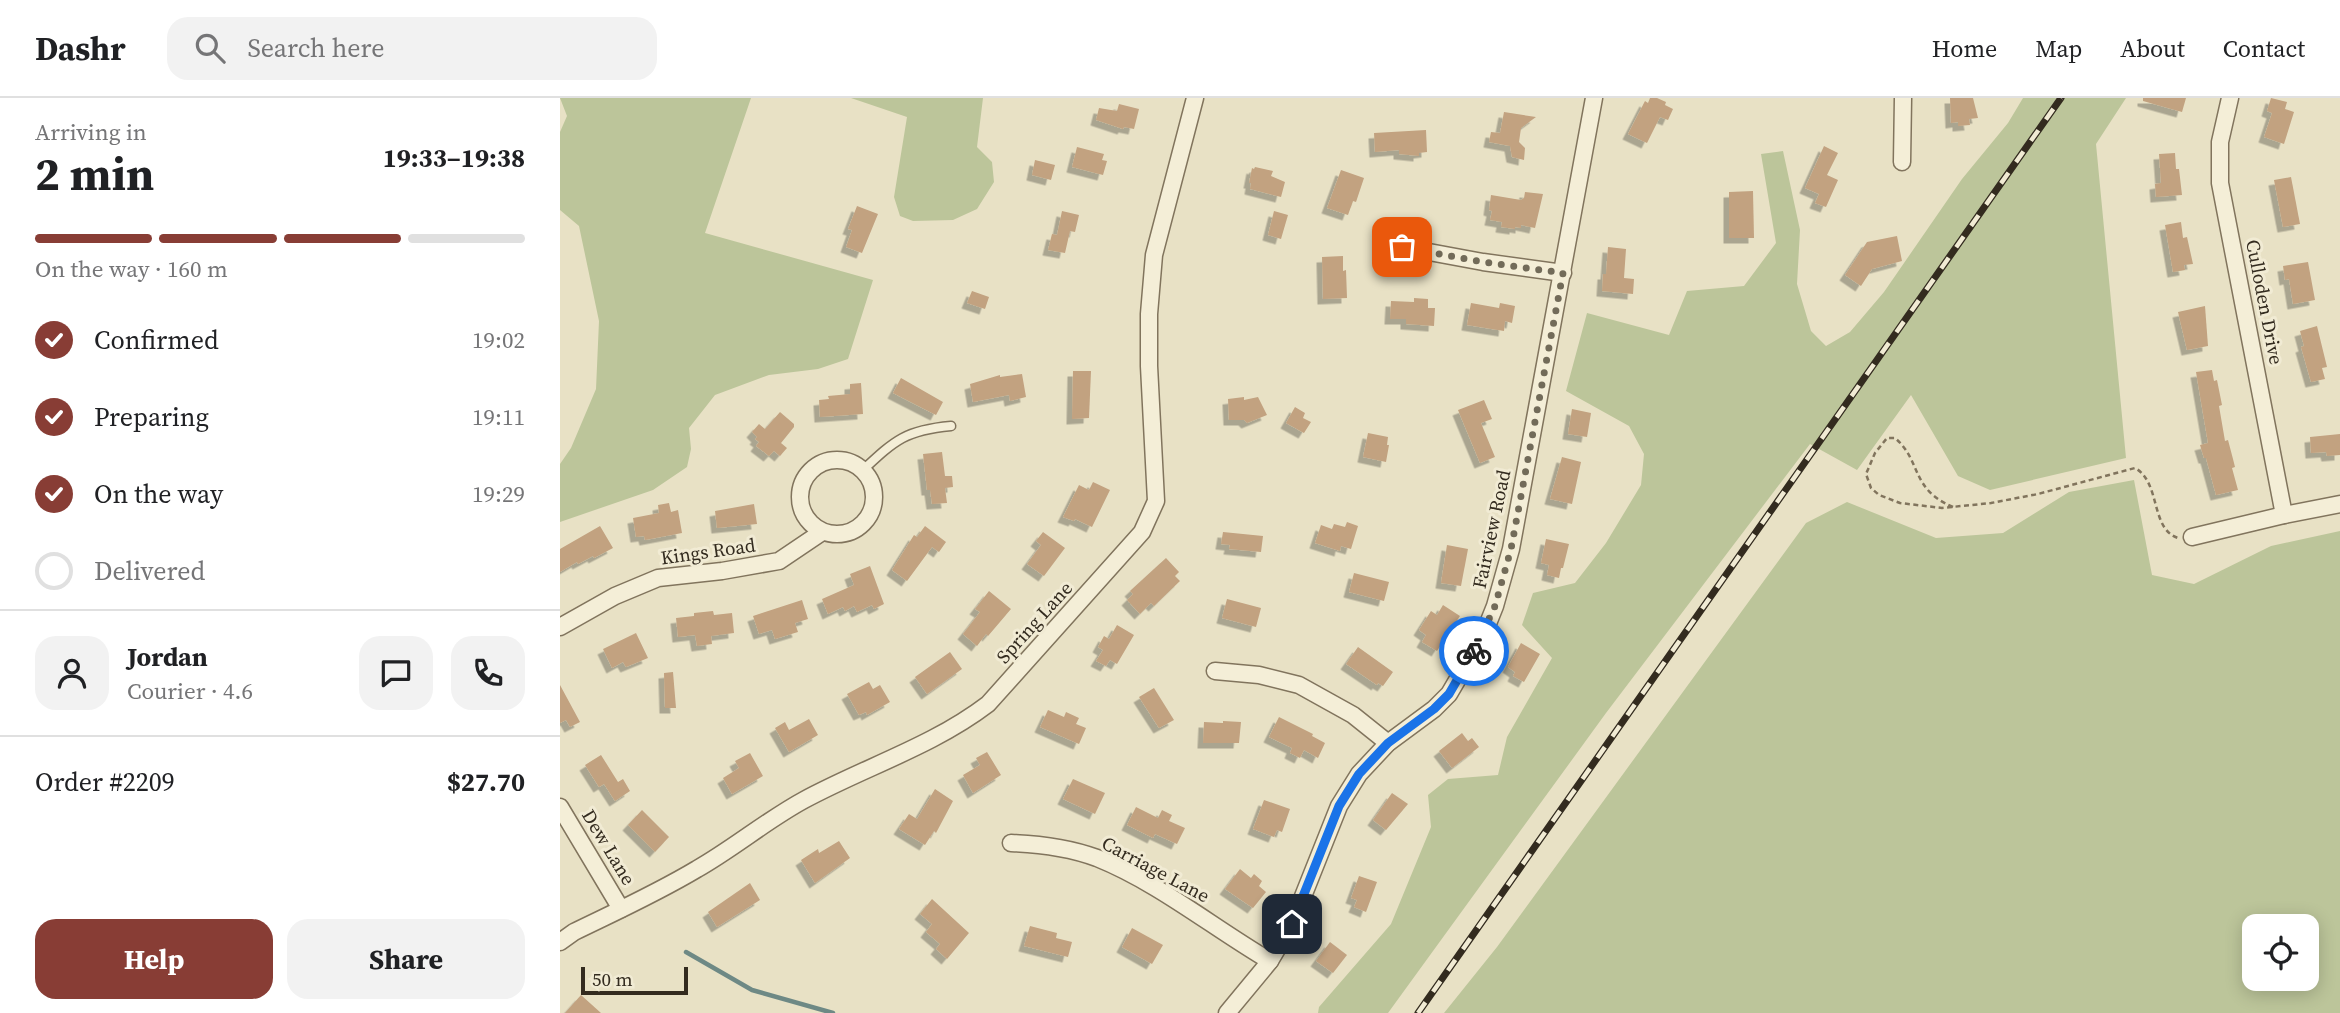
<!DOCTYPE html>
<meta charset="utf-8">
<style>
body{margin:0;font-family:"Source Serif 4",serif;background:#f2f2f2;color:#202124;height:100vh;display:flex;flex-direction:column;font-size:26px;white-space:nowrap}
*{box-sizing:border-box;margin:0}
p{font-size:23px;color:#757577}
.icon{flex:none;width:38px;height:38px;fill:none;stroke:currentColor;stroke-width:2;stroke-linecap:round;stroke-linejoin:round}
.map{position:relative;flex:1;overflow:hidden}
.sheet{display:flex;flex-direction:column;background:#fff;width:560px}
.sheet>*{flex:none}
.controls{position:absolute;left:1682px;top:816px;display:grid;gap:14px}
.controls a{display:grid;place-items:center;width:77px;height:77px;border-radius:14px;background:#fff;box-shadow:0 4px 18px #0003;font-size:35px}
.scale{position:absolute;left:21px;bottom:18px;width:107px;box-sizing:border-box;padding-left:7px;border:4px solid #332b1f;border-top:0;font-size:19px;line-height:24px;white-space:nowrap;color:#332b1f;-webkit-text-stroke:5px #f1ebd4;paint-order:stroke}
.pin{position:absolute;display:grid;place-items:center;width:60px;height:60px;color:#fff;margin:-30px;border-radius:14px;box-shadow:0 4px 10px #0006}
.courier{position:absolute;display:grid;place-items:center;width:70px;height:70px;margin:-35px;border:5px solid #1a73e8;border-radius:50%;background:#fff;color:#222;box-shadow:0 2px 9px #0007}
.headline em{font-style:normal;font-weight:700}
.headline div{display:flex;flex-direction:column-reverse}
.headline{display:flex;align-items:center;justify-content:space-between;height:119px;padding:0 35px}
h1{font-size:46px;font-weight:700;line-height:52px}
.bar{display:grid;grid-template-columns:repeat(4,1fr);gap:10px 7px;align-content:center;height:84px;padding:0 35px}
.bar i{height:9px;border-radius:5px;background:#e0e0e0}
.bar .on{background:#883d35}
.bar p{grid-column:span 4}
.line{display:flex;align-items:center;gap:18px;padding:0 35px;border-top:2px solid #e0e0e0}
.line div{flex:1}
.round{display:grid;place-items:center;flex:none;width:74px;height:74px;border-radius:21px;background:#f2f2f2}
ol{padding:0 35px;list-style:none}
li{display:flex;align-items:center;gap:21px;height:77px}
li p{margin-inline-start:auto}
li .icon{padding:7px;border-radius:50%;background:#883d35;color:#fff;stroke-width:4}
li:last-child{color:#757577}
li i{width:38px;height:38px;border:4px solid #e0e0e0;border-radius:50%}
.button{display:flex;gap:14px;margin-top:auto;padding:14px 35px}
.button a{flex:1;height:80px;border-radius:21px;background:#883d35;color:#fff;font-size:28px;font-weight:700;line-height:80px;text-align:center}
.button a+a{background:#f2f2f2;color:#202124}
header{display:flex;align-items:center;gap:42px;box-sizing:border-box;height:98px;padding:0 35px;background:#fff;border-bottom:2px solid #e0e0e0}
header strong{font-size:33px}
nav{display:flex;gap:38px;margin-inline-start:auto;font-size:24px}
.search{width:490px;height:63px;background:#f2f2f2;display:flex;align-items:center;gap:18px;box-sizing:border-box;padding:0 24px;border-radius:21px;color:#757577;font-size:26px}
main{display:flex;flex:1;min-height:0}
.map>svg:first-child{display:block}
.green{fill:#bcc59a;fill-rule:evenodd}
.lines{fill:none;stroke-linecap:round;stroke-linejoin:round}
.stream{stroke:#6e8985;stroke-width:4.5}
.building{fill:#c2a280;filter:url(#shadow)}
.service-casing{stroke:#81745d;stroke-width:11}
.minor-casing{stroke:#81745d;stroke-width:19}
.path{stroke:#81745d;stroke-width:2.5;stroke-dasharray:5 3.5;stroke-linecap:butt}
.service{stroke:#f4eed7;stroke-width:8}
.minor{stroke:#f4eed7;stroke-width:16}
.rail-casing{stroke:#332b1f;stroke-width:7}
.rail{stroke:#f1ebd4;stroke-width:4.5;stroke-dasharray:13;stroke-linecap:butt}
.done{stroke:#726b59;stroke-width:7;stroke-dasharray:0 12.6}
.route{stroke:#1a73e8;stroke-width:9}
.labels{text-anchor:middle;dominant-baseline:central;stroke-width:6;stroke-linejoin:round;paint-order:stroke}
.street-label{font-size:19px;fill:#332b1f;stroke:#f1ebd4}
</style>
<header>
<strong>Dashr</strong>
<div class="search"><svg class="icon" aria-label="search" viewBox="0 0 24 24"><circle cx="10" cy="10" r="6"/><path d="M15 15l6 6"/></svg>Search here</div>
<nav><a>Home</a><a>Map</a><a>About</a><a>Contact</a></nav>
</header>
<main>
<section class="sheet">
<div class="headline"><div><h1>2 min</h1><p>Arriving in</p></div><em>19:33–19:38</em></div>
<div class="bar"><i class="on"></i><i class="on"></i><i class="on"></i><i></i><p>On the way · 160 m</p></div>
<ol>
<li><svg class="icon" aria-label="check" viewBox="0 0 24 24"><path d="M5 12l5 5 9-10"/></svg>Confirmed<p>19:02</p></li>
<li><svg class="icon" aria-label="check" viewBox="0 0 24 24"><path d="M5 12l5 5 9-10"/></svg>Preparing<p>19:11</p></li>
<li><svg class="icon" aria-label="check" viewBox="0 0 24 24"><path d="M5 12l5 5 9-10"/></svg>On the way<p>19:29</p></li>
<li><i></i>Delivered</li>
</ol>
<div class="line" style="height:126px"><a class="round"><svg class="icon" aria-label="person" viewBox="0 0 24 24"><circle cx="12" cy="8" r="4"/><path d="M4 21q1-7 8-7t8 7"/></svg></a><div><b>Jordan</b><p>Courier · 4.6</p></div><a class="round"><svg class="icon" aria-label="chat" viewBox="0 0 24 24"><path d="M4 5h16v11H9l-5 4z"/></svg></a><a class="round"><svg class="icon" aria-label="phone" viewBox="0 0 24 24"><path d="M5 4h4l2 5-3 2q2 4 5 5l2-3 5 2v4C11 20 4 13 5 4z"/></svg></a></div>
<div class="line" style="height:91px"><div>Order #2209</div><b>$27.70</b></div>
<div class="button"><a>Help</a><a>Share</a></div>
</section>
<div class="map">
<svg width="1780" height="915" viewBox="0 0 1780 915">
<defs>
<filter id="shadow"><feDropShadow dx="-5.5" dy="5.5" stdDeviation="0" flood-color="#0004"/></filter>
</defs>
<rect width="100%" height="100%" fill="#e8e1c5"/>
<g class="green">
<path d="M0,0H191L145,135L313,182L288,261L258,271L209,277L155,297L129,330L131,351L127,369L93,392L0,424V366L11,350L36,291L39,223L19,128L0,112V34L7,18Z"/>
<path d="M291,0H423L417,49L432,64L434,84L417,111L393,122L353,123L340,118L334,99L347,19Z"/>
<path d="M1463,0H1566L1536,46L1566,360L1430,392L1398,378L1351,297L1297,372L1250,346L1046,615L828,915H758L759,909L831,826L871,729L868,697L888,681L938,677L947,639L992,560L962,527L973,495L1015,485L1046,445L1081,387L1084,356L1069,328L1006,293L1027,215L1109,237L1127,193L1184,188L1216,145L1201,56L1223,53L1240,132L1237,186L1251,233L1266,248L1290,234L1324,194L1402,81L1448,25Z"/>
<path d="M1574,382L1592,477L1634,486L1711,448L1780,433V915H884L937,849L1246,425L1287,404L1376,440L1443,435L1509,394ZM1694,828H1746V880H1694Z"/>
</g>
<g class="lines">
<path class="stream" d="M126,854L192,892L273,915"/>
</g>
<g class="building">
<path d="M1090,0H1097L1106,4L1105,7L1113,11L1108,22L1100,19L1087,45L1068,36L1085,3L1088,5Z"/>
<path d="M1390,0H1413L1418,20L1409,21L1410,27L1398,28V24L1391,25Z"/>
<path d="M1583,0H1626L1622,14L1583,3Z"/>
<path d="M1711,0L1727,4L1725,11L1734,14L1724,46L1704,39L1712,15L1707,13Z"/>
<path d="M559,6L579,11L574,31L564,29L563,31L536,22L539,10L557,13Z"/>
<path d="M944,14L976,19L961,30L959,44L965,50L964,62L952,59L950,48L929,44L931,34L940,35Z"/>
<path d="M866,32L867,54L859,55V58L839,56V52L815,54L814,35Z"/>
<path d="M1264,48L1278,55L1267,77L1278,82L1266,109L1255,105L1259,96L1245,90Z"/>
<path d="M517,49L544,56L542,62L547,63L543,77L512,69Z"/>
<path d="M1615,55L1616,71H1619L1622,97L1596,99L1595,86L1601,85L1599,56Z"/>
<path d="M475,62L495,67L491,82L472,77Z"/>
<path d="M695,69L713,73L711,78L725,84L721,99L690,91L691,85H689L692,70L694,71Z"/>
<path d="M781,72L804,80L796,104L793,103L788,117L767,110Z"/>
<path d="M1731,79L1740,126L1723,129L1714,82Z"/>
<path d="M1193,93L1194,140H1169V94Z"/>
<path d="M965,94L983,96L975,130L961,127V130L955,129V131L941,129L942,124L930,122L932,113L929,112L931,97L961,102L964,100Z"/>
<path d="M297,108L318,116L302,155L286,149L292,132L288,131Z"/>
<path d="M502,113L519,117L515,134L510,133L505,155L488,152L492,136L497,137Z"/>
<path d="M714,113L728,117L721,141L708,137Z"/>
<path d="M1621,124L1623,140L1627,139L1633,166L1624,167L1625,172L1613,174L1605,127Z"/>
<path d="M1337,138L1342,163L1312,171L1301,188L1285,177L1307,144Z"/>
<path d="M1048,149L1066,151L1064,180L1074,181L1073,196L1042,193L1043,176H1046Z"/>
<path d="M783,158V173L786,172L787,200L763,201L762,159Z"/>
<path d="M1748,164L1755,202L1733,206L1729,181L1725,182L1723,168Z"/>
<path d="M412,193L429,199L425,211L407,205Z"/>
<path d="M854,200L868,201V210H875L874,228L846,226V221H830L831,203L854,204Z"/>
<path d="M911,205L939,210L940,205L955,208L952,225L945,223L944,233L907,227Z"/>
<path d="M1645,208L1648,248L1627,252L1618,214Z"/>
<path d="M1757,228L1767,269L1762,270L1765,281L1751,284L1741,249L1744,248L1740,233Z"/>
<path d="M1652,272L1654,283L1657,282L1662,307L1659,308L1665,343L1668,342L1673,361L1675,369L1672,370L1678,392L1656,397L1646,360H1644L1640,347L1648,345L1636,274Z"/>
<path d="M513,273H531L529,320L512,321Z"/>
<path d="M462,276L466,299L450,303L449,297L413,304L410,286L440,277V279Z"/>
<path d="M341,280L383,304L376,317L333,295Z"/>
<path d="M301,285L303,316L260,319L259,302L269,301L268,298L290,296V286Z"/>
<path d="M684,299V302L698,299L707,317L687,325L684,322H669L668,301Z"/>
<path d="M924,302L932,321L921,325L935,359L920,365L898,312Z"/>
<path d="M735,309L745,315L743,320L751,324L744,335L726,325Z"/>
<path d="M1012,311L1031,315L1027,339L1008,336Z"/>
<path d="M220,314L234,326V329L221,345L227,350L220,358L214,353L209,358L196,348L199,344L195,341L197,339L192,334L199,326L205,331Z"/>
<path d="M808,335L828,339L827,347H829L826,364L803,359Z"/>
<path d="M1780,336V357L1767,358L1766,354L1751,355L1750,339Z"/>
<path d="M382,354L385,378H392L393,389L385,390L387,405L372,406L370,392H367L363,356Z"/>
<path d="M1002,359L1021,364L1012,406L990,401Z"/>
<path d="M533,384L550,392L532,429L515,421L514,423L503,419L519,387L529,392Z"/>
<path d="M109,405L111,414L118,412L122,435L85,442L84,438L76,439L73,420L99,415L98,407Z"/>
<path d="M194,406L197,426L157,430L155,413Z"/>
<path d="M787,424L798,428L791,451L781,448L780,453L755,445L761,427L772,431L774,426L785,429Z"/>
<path d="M40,428L53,450L34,460L33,458L18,466L17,464L0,474V451Z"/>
<path d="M365,428L386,444L379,454L372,449L347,483L332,472L354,437L357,439Z"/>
<path d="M483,434L505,450L484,478L467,466L481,447L476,443Z"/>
<path d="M663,434L703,438L701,454L669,451L670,447L661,446Z"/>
<path d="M986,441L1009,446L1003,470H1001L999,480L987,477L989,467L981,465Z"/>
<path d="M887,447L908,451L901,488L881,485Z"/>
<path d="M606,460L619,474L615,478L620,483L594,508L591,505L580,516L567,502L573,496L570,493Z"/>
<path d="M310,468L324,506L314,511L312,507L297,514L294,508L285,513L283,509L268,516L262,501L294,487L290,476Z"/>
<path d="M794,475L829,484L824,503L789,494Z"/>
<path d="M429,493L451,511L428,538L426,536L417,548L403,536L420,514L415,511Z"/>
<path d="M667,501L701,510L696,529L662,520Z"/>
<path d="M242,502L248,521L235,525L238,534L215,541L212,532L199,536L193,518Z"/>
<path d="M883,507L900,518L877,553L862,544L866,537L859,532L871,513L877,517Z"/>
<path d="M153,513L154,517L172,515L174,535L151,538L152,546L137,548L135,537L118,539L116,520L134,518V515Z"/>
<path d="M557,527L574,537L557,566L550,562L546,568L536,563L543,552L538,549L544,538L549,541Z"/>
<path d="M76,535L88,560L66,569L63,564L52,570L43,551Z"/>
<path d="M961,545L980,556L964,584L953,578L955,574L948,569Z"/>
<path d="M798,549L833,574L823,588L818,585L817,587L786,566Z"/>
<path d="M390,554L402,571L367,596L355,579Z"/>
<path d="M113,574L116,610H105L104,575Z"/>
<path d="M309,584L313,591L320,587L330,604L307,617L306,614L299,617L287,596Z"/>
<path d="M0,587L20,624L10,629L6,622L0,625Z"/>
<path d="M594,590L614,622L599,630L579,599Z"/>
<path d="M488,612L504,619L506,614L519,620L516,626L526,630L519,646L480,629Z"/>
<path d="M719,619L753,636L752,638L765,645L758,660L744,652L740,660L730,655L732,650L709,639Z"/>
<path d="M249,621L258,637L229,654L215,630L225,624L229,632Z"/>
<path d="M663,623L681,624L679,645H643L644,624L663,625Z"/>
<path d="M902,635L908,643L912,640L919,649L892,670L879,653Z"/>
<path d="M427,654L441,677L413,695L403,677L420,667L416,660Z"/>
<path d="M190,655L203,678L172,696L163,680L179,670L175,663Z"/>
<path d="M41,657L58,684L63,681L70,693L55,703L44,686L39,689L25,667Z"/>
<path d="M513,681L545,695L535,716L503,701Z"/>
<path d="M375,691L393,703L376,735L374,733L365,747L339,731L349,716L357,721Z"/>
<path d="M832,695L848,706L826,732L813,722Z"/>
<path d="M704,702L730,711L722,734L717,732L714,739L693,731Z"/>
<path d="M576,709L598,720L602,712L612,717L609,723L625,730L617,746L595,736L593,740L567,727Z"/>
<path d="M82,712L109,739L95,754L68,727Z"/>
<path d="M279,743L290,760L255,785L241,762L258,751L259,755Z"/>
<path d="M680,771L691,780L694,776L702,783L699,788L706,794L693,810L665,791Z"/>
<path d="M799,778L817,784L806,814L794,809L797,802L791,800Z"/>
<path d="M190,785L200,802L157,829L148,814Z"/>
<path d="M372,801L409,835L387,861L376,851L380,846L366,834L372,826L360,816Z"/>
<path d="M470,828L497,835L496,840L512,844L508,859L464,848Z"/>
<path d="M572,830L603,847L592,866L562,849Z"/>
<path d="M770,844L787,857L773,875L756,863Z"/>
<path d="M21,897L41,915H5Z"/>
</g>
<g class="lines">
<defs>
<path id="service" d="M303,372C335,342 346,332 391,328"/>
<g id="minor">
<path d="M1670,0L1660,44V85L1724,417"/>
<path d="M1342,64L1343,0"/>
<path d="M842,149L923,164L1003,175"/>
<circle cx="277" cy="399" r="37"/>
<path d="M1632,439L1724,417L1780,406"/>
<path d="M0,529L55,498L98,480L162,473L219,463L262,434"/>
<path d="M655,573L699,577L739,587L793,617L828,645"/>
<path d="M0,709L61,811"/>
<path d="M451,745C480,746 510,750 537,760C599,785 652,829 710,863"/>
<path d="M0,844L14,834C55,814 97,795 137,771C174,750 207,722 244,702C305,669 373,648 428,606L582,434L596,403L589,268V216L594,157L635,0"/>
<path d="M667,915L710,863L732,826L779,708L799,676L828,645L874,611L889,596L923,538L935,508L951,451L1034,0"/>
</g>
</defs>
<use href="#service" class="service-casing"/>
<use href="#minor" class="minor-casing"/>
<path class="path" d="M1393,409C1350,391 1362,363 1335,340H1327L1315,355L1306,376L1311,390L1319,397L1340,405L1382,410L1431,405L1478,396L1575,370C1601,384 1590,431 1618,440"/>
<use href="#service" class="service"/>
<use href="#minor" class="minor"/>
<defs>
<path id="rail" d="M858,915L1501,0"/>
</defs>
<use href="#rail" class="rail-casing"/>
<use href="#rail" class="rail"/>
</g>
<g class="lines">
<path class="done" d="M842,149L923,164L1003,175L951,451L935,508L914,553"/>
<path class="route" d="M732,826L779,708L799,676L828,645L874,611L889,596L914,553"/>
</g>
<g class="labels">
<g class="street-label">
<text transform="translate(1705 204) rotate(79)">Culloden Drive</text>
<text transform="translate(931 431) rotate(-78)">Fairview Road</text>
<text transform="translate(148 453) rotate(-8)">Kings Road</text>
<text transform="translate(474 524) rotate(-48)">Spring Lane</text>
<text transform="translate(49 749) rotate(59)">Dew Lane</text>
<text transform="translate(596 771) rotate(28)">Carriage Lane</text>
</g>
</g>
</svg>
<div class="controls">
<a><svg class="icon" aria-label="locate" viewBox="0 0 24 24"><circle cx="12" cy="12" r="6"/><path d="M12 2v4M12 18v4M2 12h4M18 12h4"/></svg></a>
</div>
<div class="scale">50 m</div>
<div class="pin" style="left:842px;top:149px;background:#ea580c"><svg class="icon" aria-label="bag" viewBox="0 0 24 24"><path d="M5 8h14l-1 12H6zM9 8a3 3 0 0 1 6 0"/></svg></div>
<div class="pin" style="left:732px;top:826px;background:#1f2937"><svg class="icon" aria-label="home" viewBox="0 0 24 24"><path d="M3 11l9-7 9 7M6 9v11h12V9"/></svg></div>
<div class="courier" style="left:914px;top:553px"><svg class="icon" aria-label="bike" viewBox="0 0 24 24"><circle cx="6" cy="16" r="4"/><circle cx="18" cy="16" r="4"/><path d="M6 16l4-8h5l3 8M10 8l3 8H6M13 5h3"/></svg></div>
</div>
</main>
